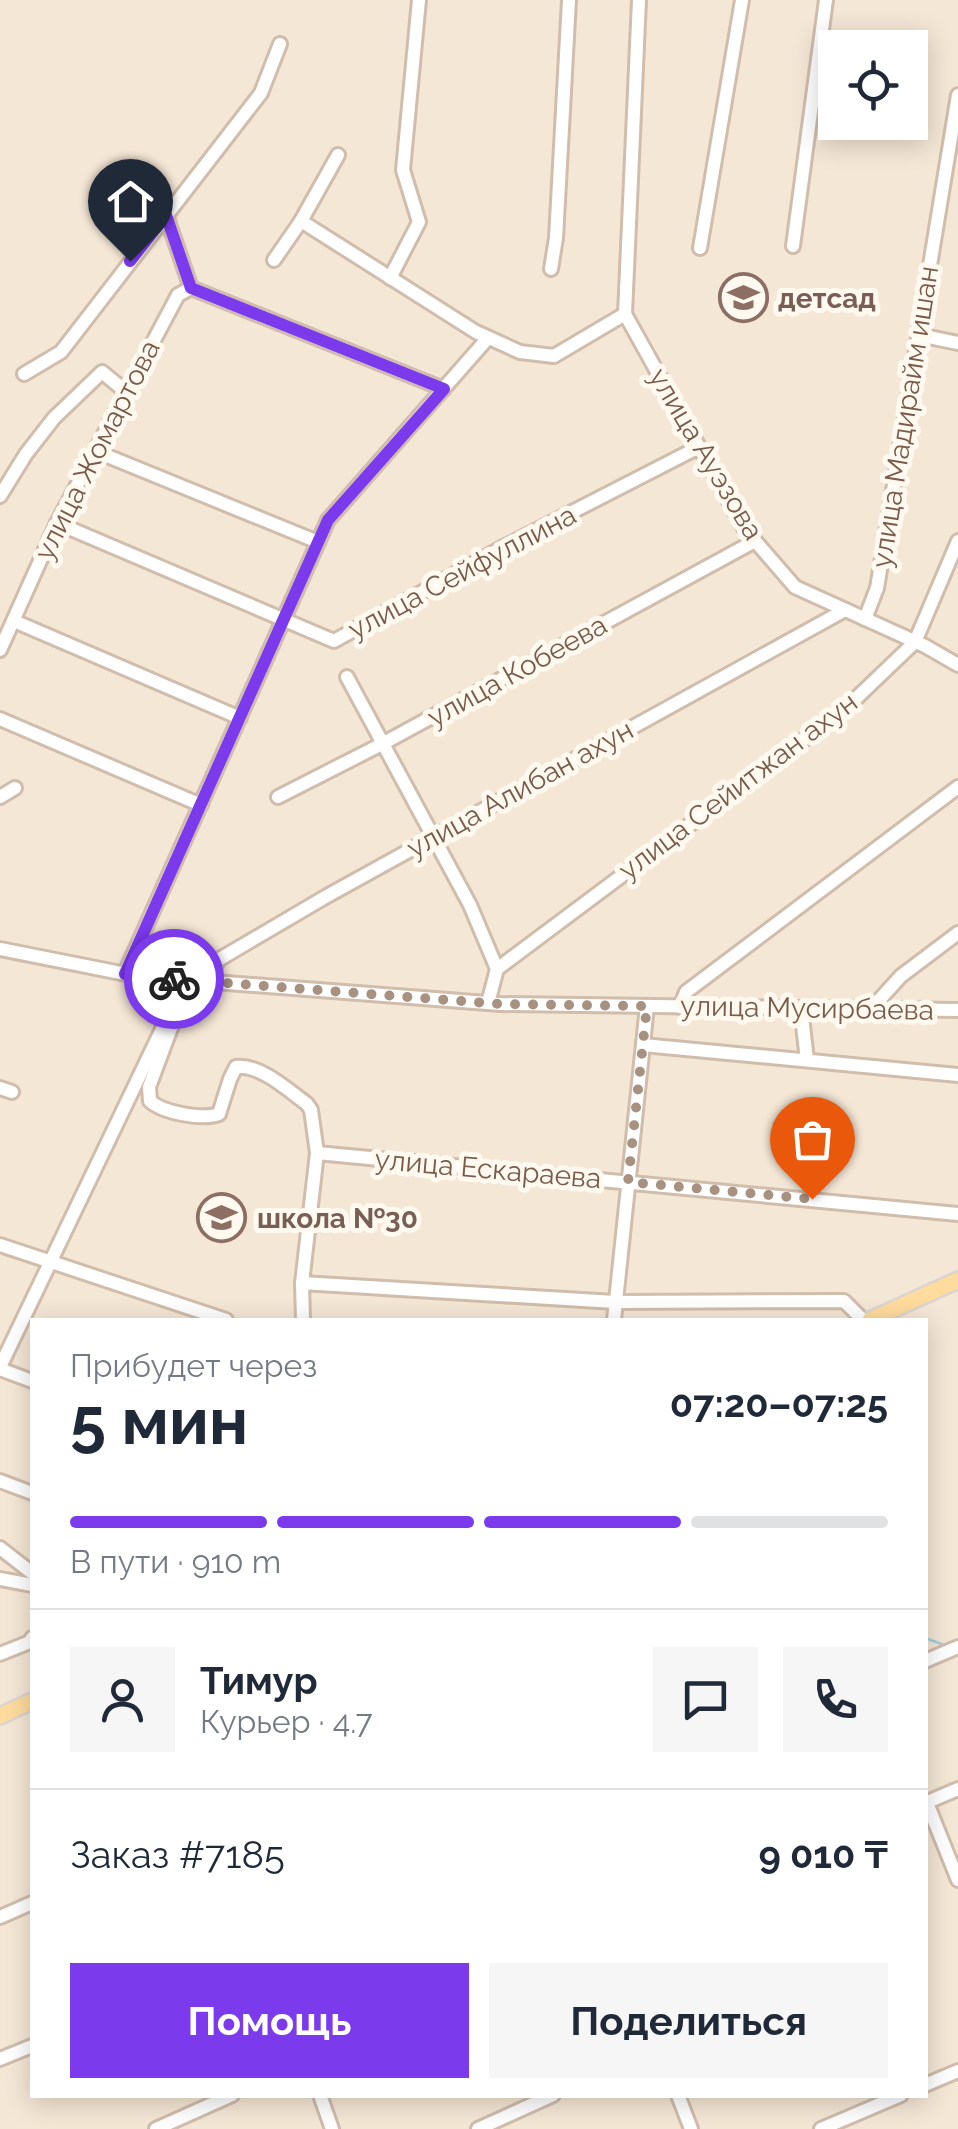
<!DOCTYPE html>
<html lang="ru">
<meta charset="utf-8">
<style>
body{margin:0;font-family:Raleway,sans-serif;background:#f6f6f7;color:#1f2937;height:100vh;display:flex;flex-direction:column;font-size:38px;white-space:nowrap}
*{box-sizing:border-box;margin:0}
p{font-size:32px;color:#747a83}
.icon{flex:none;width:55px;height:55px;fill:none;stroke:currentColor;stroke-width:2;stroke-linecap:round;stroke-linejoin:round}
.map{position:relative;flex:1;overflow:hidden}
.details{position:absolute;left:30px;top:1318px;width:898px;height:780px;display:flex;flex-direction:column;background:#fff;border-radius:0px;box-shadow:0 5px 25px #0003}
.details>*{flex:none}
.buttons{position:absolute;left:818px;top:30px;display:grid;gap:20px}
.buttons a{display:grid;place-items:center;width:110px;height:110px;border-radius:0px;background:#fff;box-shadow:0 5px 25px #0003;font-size:50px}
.pin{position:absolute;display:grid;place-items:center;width:85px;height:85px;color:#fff;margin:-102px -42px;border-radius:50% 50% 50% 0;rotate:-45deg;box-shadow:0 0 10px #0007}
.pin .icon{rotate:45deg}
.courier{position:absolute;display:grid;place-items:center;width:100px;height:100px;margin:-50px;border:8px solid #7c3aed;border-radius:50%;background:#fff;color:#222;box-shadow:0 2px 12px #0007}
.summary em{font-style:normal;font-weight:700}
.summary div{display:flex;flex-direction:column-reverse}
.summary{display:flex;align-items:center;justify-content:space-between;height:170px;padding:0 40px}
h1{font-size:65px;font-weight:700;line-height:75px}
.bar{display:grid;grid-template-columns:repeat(4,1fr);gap:15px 10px;align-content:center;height:120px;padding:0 40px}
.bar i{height:12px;border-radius:8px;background:#e0e1e3}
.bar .current{background:#7c3aed}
.bar p{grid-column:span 4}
.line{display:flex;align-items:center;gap:25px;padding:0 40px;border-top:2px solid #e0e1e3}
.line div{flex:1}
.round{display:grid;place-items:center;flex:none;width:105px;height:105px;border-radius:0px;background:#f6f6f7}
.primary-button{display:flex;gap:20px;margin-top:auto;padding:20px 40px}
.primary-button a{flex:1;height:115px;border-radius:0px;background:#7c3aed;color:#fff;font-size:40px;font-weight:700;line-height:115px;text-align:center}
.primary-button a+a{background:#f6f6f7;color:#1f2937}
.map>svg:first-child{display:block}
.residential{fill:#f5e7d6;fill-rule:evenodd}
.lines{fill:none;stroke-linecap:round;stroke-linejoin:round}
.stream{stroke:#a0d1db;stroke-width:2.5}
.minor-casing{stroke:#d0bdac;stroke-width:18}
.major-casing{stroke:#dcd4d0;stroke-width:20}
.minor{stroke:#fff;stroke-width:12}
.major{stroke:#fedc9e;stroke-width:15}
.done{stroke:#a79181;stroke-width:10;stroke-dasharray:0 18}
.route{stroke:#7c3aed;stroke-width:12}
.labels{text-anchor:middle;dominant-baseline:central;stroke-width:10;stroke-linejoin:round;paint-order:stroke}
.education-label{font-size:28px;font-weight:bold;fill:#785e54;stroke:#fff9ef;text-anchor:start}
.street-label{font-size:28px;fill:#795b4a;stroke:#fff9ef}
</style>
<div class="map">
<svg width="958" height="2129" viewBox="0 0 958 2129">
<rect width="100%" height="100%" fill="#fdf5e8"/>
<path class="residential" d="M0,0H958V2129H0ZM835,48H910V122H835ZM32,1320H925V2095H32Z"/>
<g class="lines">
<path class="stream" d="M925,1638L947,1646"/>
<defs>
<g id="minor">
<path d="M166,215L191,288"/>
<path d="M301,221L476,332L520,352L554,356L625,314"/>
<path d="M793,246L826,0"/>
<path d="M700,248L742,0"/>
<path d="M274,260L301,221L338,155"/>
<path d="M551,269L556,238L569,0"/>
<path d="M390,278L419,222L403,170L419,0"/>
<path d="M625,314L744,528L795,587L925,646L958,665"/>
<path d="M625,314L639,0"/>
<path d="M919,335L958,343"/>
<path d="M24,374L61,352L261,93L280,44"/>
<path d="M95,451L318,542"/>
<path d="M0,496L26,454L54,418L102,372L125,391"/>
<path d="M57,523L334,641L496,551L699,447"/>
<path d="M865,619L877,588L958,95"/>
<path d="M14,621L240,718"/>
<path d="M0,650L57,523L178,295L191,288L444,389"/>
<path d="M347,677L470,905L497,969"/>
<path d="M0,719L201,805"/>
<path d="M0,797L15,788"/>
<path d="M278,797L382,744L755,541"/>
<path d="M0,949L136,976L500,1004L958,1010"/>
<path d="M125,973L328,520L488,338"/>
<path d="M189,980L149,1087L150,1101C163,1113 203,1120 219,1114L230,1079L236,1067C260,1064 288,1090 307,1104L311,1110L317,1153L302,1283L303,1320"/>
<path d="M209,981L218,960L327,896L845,610"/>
<path d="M488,1003L497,969L846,708L915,642L958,541"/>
<path d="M680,1007L686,992L958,787"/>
<path d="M801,1008L807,1060"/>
<path d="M871,1009L901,976L958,933"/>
<path d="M643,1045L958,1075"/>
<path d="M0,1088L12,1092"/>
<path d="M317,1153L958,1214"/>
<path d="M0,1245L226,1320"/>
<path d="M302,1283L615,1302L844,1301L863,1320"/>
<path d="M614,1320L647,1006"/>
<path d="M0,1367L174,1004"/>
<path d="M0,1369L32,1381"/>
<path d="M0,1481L32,1493"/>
<path d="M0,1548L32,1573"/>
<path d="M0,1579L32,1585"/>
<path d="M0,1654L30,1642L32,1638"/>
<path d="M925,1661L958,1647"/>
<path d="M925,1803L958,1789"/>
<path d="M927,1803L958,1880"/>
<path d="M0,1917L32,1903"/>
<path d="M0,2059L32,2046"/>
<path d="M925,2085L958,2071"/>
<path d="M320,2095L332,2129"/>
<path d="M678,2095L691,2129"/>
<path d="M156,2129L232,2095"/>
<path d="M478,2129L553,2095"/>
<path d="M821,2129L901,2095"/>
</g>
<g id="major">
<path d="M870,1320L958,1280"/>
<path d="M0,1716L32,1701"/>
</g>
</defs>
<use href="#minor" class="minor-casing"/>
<use href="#major" class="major-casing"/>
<use href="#minor" class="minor"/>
<use href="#major" class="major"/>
</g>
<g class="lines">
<path class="done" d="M174,979L500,1004L647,1006L628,1182L812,1199"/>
<path class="route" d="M130,261L166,215L191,288L444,389L328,520L125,974L174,979"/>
</g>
<defs>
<symbol id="school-ring" viewBox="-11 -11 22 22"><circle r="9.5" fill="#fff9ef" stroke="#8d6e63" stroke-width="1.5"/><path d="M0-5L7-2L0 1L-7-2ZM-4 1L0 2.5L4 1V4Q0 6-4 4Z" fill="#8d6e63"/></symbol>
</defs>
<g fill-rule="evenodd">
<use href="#school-ring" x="716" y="270" width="55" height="55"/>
<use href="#school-ring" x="194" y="1190" width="55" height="55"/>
</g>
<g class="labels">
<g class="education-label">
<text x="778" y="298">детсад</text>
<text x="257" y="1218">школа №30</text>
</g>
<g class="street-label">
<text transform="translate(905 417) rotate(-81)">улица Мадирайм ишан</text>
<text transform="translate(97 450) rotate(-63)">улица Жомартова</text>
<text transform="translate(706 454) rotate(59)">улица Ауэзова</text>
<text transform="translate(462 572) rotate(-28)">улица Сейфуллина</text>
<text transform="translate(517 671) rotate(-29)">улица Кобеева</text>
<text transform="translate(738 786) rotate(-37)">улица Сейитжан ахун</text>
<text transform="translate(520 789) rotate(-29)">улица Алибан ахун</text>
<text transform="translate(807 1008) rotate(1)">улица Мусирбаева</text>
<text transform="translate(488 1169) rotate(5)">улица Ескараева</text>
</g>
</g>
</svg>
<div class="buttons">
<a><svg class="icon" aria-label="locate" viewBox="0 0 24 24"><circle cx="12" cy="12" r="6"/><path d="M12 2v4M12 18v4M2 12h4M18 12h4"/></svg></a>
</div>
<div class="pin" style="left:812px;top:1199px;background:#ea580c"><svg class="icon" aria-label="bag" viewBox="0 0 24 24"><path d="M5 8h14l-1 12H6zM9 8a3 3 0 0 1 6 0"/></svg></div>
<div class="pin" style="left:130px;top:261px;background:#1f2937"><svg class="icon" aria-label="home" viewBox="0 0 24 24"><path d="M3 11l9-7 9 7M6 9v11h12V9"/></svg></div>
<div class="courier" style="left:174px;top:979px"><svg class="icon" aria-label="bike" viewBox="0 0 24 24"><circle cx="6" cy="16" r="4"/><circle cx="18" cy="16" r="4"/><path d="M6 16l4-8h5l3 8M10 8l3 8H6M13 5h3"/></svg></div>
<section class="details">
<div class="summary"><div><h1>5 мин</h1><p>Прибудет через</p></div><em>07:20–07:25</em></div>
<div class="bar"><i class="current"></i><i class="current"></i><i class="current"></i><i></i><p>В пути · 910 m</p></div>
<div class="line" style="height:180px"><a class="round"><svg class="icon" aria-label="person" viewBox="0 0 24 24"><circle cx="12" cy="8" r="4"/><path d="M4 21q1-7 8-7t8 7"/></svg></a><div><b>Тимур</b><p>Курьер · 4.7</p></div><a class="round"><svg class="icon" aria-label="chat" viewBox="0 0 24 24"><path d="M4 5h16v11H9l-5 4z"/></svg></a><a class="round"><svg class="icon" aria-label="phone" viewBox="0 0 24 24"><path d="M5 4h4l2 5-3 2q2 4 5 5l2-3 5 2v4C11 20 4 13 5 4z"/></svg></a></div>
<div class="line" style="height:130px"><div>Заказ #7185</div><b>9 010 ₸</b></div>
<div class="primary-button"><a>Помощь</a><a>Поделиться</a></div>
</section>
</div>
